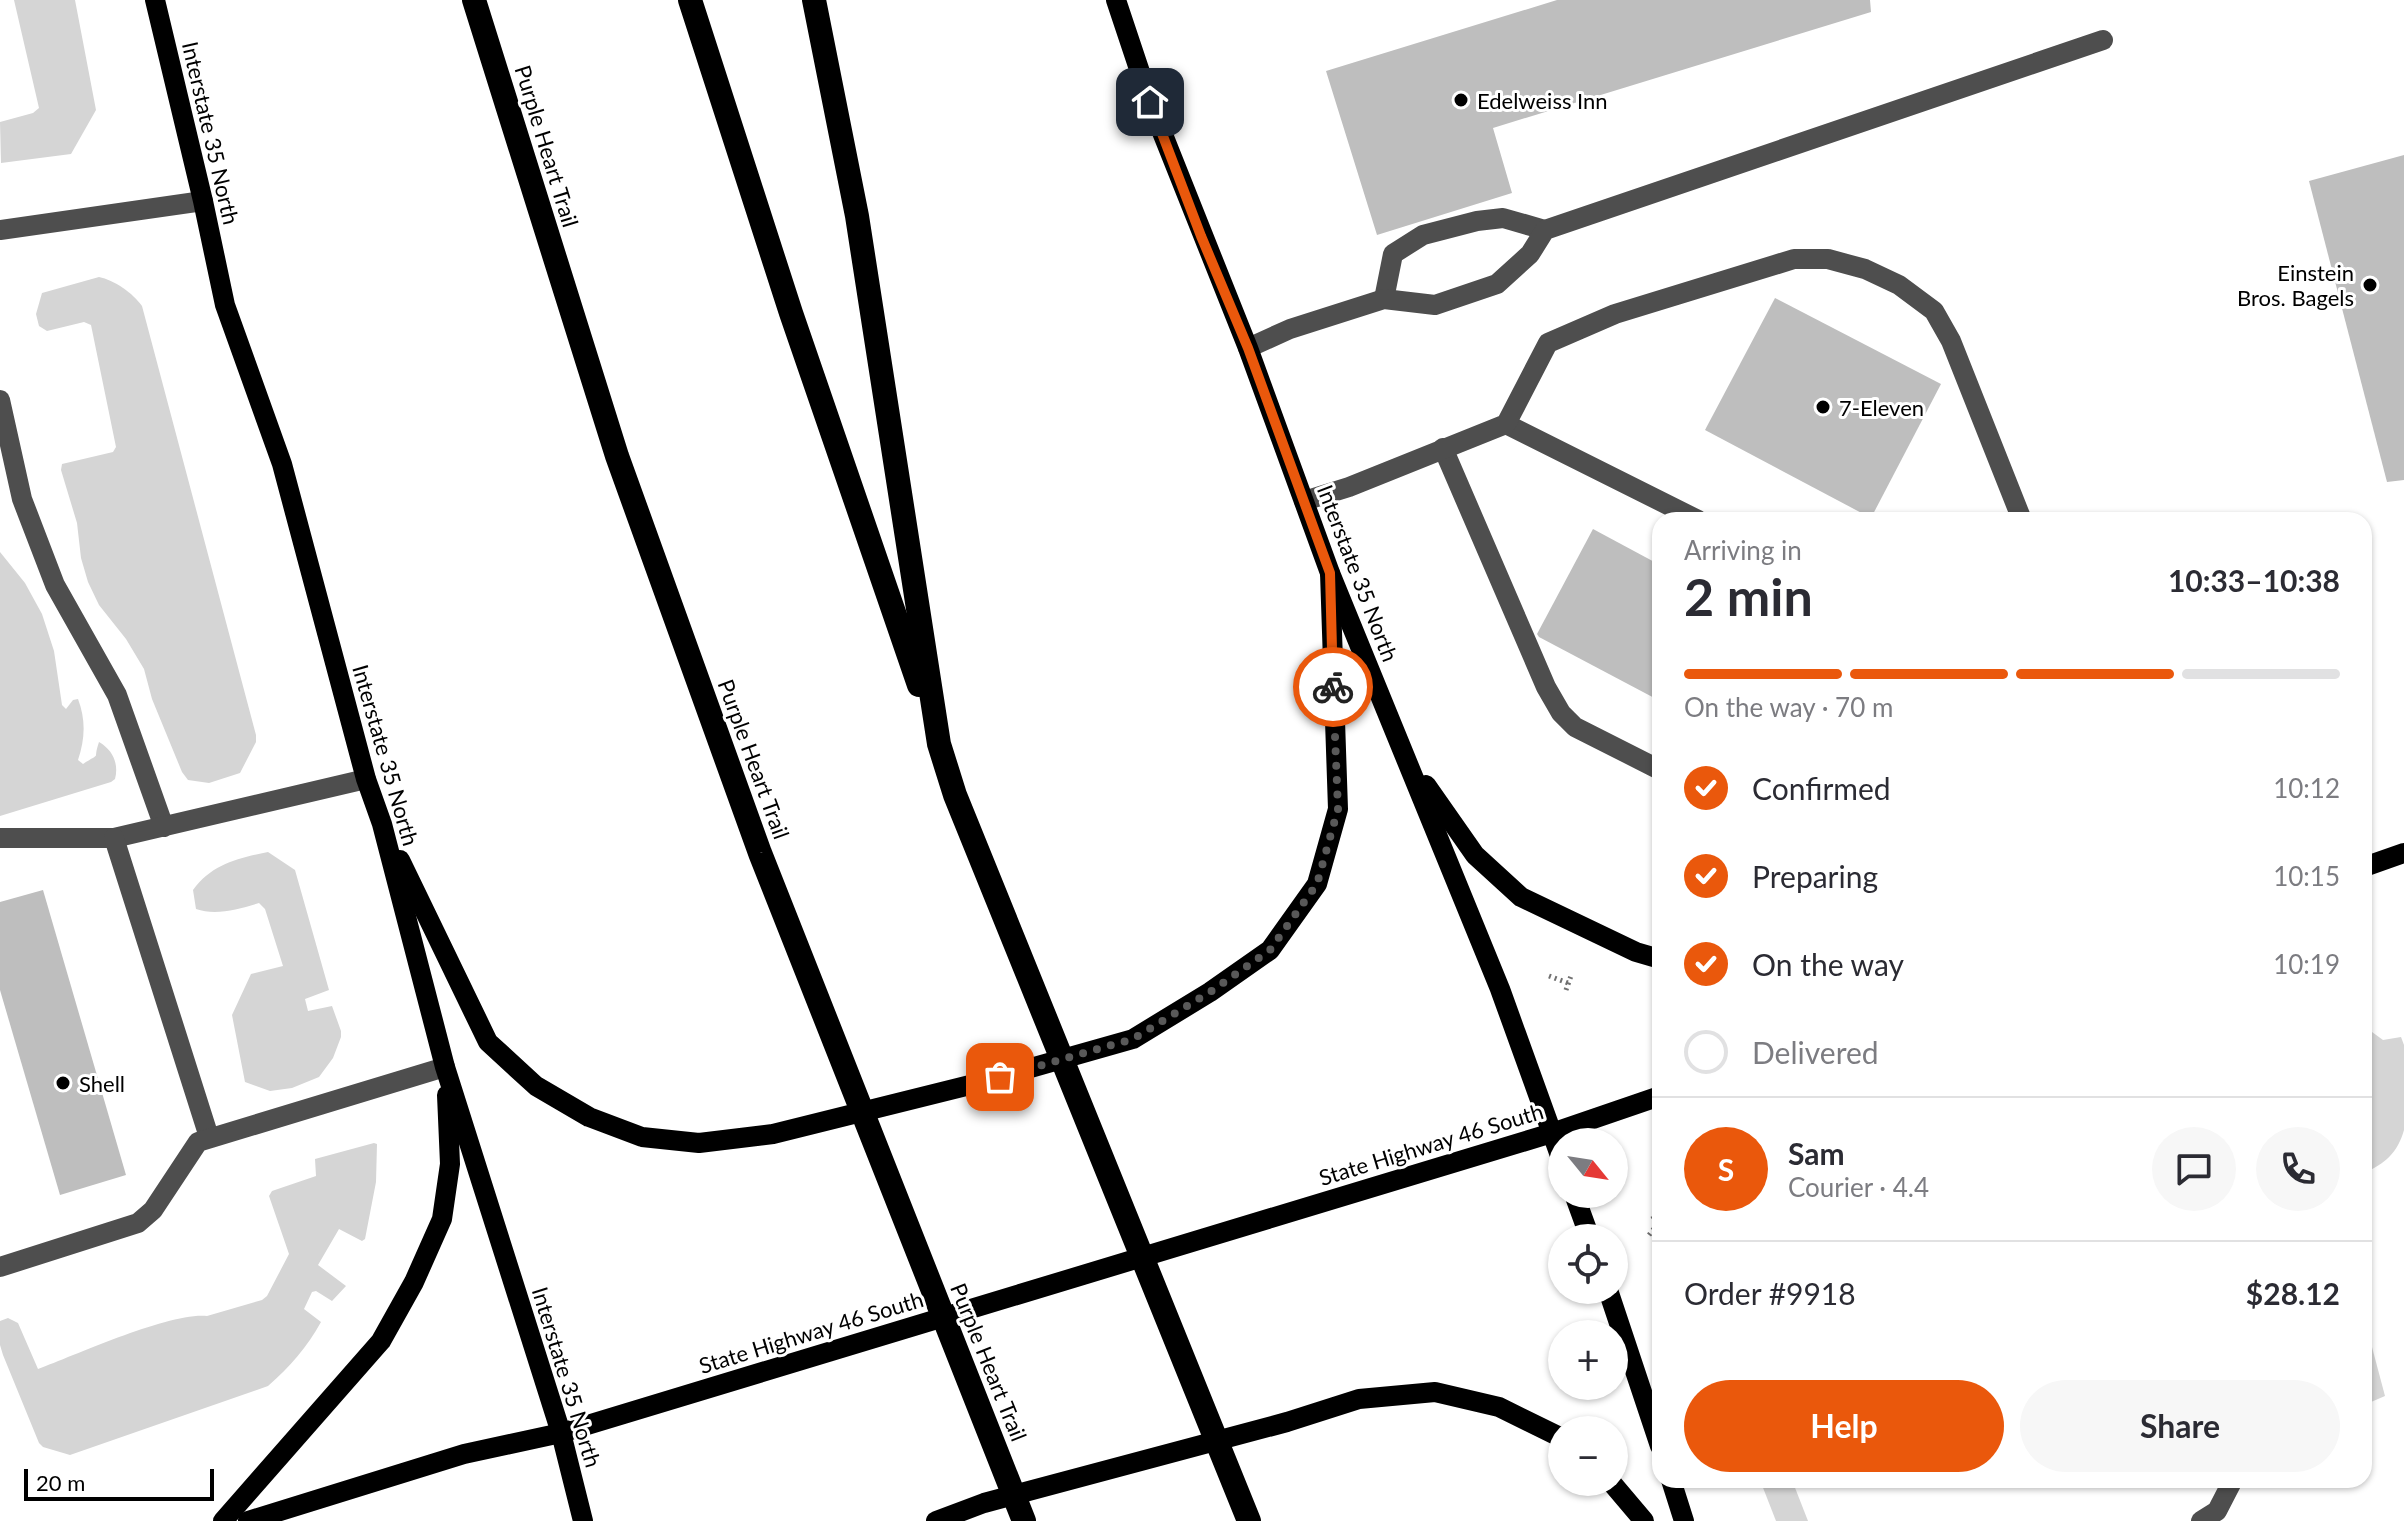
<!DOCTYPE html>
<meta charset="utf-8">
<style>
body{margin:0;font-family:Lato,sans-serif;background:#f7f7f7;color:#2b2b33;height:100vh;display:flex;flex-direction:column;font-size:30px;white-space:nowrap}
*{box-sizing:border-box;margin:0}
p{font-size:26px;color:#7c7c81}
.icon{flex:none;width:44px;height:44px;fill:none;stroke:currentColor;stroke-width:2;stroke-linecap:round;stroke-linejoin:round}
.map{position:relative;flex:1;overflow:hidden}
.sheet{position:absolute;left:1652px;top:512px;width:720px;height:976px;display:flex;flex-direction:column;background:#fff;border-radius:24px;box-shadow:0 2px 6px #0004}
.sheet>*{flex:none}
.needle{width:52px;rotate:120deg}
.buttons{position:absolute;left:1548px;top:1128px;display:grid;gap:16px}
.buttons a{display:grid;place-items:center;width:80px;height:80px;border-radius:50%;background:#fff;box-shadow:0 2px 6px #0004;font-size:40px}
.scale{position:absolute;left:24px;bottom:20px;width:190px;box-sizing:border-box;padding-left:8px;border:4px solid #000;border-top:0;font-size:22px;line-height:28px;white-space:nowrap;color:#000;-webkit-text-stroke:6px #fff;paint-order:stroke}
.pin{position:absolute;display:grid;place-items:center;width:68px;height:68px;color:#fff;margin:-34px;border-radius:16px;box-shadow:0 4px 12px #0006}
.courier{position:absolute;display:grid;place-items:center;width:80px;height:80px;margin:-40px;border:6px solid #ea580c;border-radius:50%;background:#fff;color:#222;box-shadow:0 2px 10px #0007}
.overview em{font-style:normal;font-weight:700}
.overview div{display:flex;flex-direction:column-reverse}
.overview{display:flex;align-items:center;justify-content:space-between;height:136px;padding:0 32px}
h1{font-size:52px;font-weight:700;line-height:60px}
.bar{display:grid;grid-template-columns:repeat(4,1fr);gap:12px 8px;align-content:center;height:96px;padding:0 32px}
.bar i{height:10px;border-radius:6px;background:#e1e1e2}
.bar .on{background:#ea580c}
.bar p{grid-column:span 4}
.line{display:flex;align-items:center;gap:20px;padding:0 32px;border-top:2px solid #e1e1e2}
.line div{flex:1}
.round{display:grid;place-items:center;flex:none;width:84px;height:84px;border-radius:42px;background:#f7f7f7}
ol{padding:0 32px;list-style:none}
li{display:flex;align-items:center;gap:24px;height:88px}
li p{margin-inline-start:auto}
li .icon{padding:8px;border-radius:50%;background:#ea580c;color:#fff;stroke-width:4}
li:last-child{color:#7c7c81}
li i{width:44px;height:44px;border:4px solid #e1e1e2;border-radius:50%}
.button{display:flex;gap:16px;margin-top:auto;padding:16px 32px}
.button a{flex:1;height:92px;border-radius:48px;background:#ea580c;color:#fff;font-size:32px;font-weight:700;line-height:92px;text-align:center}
.button a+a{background:#f7f7f7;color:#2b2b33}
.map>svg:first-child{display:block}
.green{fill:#d5d5d5}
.building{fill:#bebebe}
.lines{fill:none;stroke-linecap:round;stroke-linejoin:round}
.path{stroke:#707070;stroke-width:5;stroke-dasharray:2 4;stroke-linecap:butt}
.minor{stroke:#4e4e4e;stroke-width:20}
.major{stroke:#000;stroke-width:20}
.highway{stroke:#000;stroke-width:24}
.done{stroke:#595959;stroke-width:8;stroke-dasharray:0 14.4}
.route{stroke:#ea580c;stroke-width:10}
.poi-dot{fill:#000;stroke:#fff;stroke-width:3}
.labels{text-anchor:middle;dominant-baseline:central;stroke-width:6;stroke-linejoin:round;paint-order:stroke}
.poi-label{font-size:22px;fill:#000;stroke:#fff;text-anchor:start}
.street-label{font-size:22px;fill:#000;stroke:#fff}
</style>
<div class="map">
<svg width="2404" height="1521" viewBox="0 0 2404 1521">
<rect width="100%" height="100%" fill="#fff"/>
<g class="green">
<path d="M14,0H75L96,110L71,154L1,163L0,122L33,113L39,108Z"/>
<path d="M99,277C114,280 133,293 142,306L256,735V742L240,773L209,783L188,780L182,772L152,699L144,669L126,639L99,605L88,582L81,558L77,523L61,470L62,464L113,452L116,447L91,325L84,322L47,331L39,326L36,314L42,293Z"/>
<path d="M0,552L25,583L42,614L54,651L62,705L66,709L73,700L78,699C86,720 85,739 78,760L83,764C103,751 92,762 99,742C113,750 119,764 115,779L111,782L0,816Z"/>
<path d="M268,852L295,870L329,990L305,999L308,1011L332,1006L341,1031V1037L333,1058L319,1077L292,1088L270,1091L245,1082L232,1015L251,974L283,966L265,909L259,903C239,909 216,916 196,909L193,890C212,864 238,858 268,852Z"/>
<path d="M2364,1031L2372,1032L2383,1040L2401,1037L2404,1045V1130C2398,1152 2385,1164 2364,1173Z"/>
<path d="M374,1143L377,1144L376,1182L365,1239L362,1241L339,1229L318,1265L346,1286L332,1301L316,1291L312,1292L304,1309L321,1322C307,1347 290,1367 268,1386L70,1455L43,1447L39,1443L3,1355L0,1345V1321L8,1318L18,1323L38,1369C76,1355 170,1312 207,1316L262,1300L267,1296L289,1254L269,1196L272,1191L316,1176L315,1159Z"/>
<path d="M2364,1317L2385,1396L2364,1405Z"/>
<path d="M1760,1480H1792L1808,1521H1776Z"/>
</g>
<g class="building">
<path d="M1557,0H1870L1871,12L1493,128L1512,193L1377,235L1326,71Z"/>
<path d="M2404,155V480L2387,482L2309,181Z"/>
<path d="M1775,298L1941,384L1871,518L1705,430Z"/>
<path d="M1593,529L1660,565V701L1539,637L1537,634Z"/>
<path d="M43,890L126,1175L60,1195L0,990V902Z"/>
</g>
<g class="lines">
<g class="path">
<path d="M1549,976L1568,983"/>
<path d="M1566,990L1572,973"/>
<path d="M1653,1216L1656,1226"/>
<path d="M1649,1235L1656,1226L1660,1227"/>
</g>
<g class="minor">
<path d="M0,230L203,201"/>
<path d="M1384,299L1393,254L1423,235L1477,221L1503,218L1545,230"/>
<path d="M1248,348L1290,329L1384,299L1435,305L1497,284L1530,254L1545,230L2103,40"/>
<path d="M0,400L22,499L55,585L117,695L164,827"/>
<path d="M1506,424L1698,520"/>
<path d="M1443,448L1546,687L1561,713L1575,727L1660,770"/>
<path d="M1304,501L1349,487L1506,424L1548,343L1615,314L1794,259H1828L1865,269L1899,285L1934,311L1951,341L2022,520"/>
<path d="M0,838H114L366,779"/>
<path d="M114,838L209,1137"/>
<path d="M0,1267L138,1223L153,1210L198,1142L445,1067"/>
<path d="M2201,1521L2217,1511L2233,1480"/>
</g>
<g class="major">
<path d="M155,0L203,201L225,305L282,464L366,779L382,824L445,1067L561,1433L583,1521"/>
<path d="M1116,0L1150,102L1248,348L1330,573L1500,989L1562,1161"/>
<path d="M1426,785L1475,855L1521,897L1636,952L1660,959"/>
<path d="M400,860L488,1042L536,1086L589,1117L642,1137L699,1143L773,1134L974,1084L1133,1039L1210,992L1270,950L1317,884L1338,809L1330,573"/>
<path d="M2364,867L2404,853"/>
<path d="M1574,1194L1590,1238"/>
<path d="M1608,1290L1660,1446"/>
<path d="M1671,1480L1684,1521"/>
<path d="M1611,1482L1644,1521"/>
<path d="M223,1521L381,1341L414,1282L442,1219L450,1164L447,1095"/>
<path d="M248,1521L464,1454L561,1433L1552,1133L1660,1096"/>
<path d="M936,1521L984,1503L1287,1422L1359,1399L1435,1392L1499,1407L1562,1438"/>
</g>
<g class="highway">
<path d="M474,0L617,456L760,853L1024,1521"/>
<path d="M690,0L791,313L919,685"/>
<path d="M814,0L857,216L939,744L955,795L1249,1521"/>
</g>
</g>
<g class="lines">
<path class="done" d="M1000,1077L1133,1039L1210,992L1270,950L1317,884L1338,809L1333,687"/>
<path class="route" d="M1150,102L1201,236L1248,348L1330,573L1333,687"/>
</g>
<g class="poi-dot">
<circle cx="1461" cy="100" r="8"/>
<circle cx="2370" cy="285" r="8"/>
<circle cx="1823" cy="407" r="8"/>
<circle cx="63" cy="1083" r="8"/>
</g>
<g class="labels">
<g class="poi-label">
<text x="1477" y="100">Edelweiss Inn</text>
<text x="2354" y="272" text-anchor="end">Einstein<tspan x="2354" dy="25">Bros. Bagels</tspan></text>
<text x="1839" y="407">7-Eleven</text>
<text x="79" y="1083">Shell</text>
</g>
<g class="street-label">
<text transform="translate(211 133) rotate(77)">Interstate 35 North</text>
<text transform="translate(547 146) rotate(73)">Purple Heart Trail</text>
<text transform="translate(1358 573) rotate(69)">Interstate 35 North</text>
<text transform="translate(386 755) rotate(74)">Interstate 35 North</text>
<text transform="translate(754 759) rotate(70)">Purple Heart Trail</text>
<text transform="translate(1431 1144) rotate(-17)">State Highway 46 South</text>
<text transform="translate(811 1332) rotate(-17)">State Highway 46 South</text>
<text transform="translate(989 1362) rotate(68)">Purple Heart Trail</text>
<text transform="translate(567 1377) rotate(73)">Interstate 35 North</text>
</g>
</g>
</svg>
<div class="buttons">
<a><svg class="needle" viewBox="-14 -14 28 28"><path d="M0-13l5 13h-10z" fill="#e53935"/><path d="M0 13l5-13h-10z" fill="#7c7c81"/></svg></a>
<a><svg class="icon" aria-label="locate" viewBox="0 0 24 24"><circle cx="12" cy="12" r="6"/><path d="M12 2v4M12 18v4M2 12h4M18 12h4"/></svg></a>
<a>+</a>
<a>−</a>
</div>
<div class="scale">20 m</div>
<div class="pin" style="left:1000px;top:1077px;background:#ea580c"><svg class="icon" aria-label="bag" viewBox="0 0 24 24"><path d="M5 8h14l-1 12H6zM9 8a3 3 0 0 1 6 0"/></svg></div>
<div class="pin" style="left:1150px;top:102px;background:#1f2937"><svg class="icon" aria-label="home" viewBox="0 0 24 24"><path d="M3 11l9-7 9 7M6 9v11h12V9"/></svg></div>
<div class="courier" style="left:1333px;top:687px"><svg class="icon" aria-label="bike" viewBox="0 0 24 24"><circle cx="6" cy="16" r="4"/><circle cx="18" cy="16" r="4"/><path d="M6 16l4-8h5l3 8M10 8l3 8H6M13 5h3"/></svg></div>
<section class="sheet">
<div class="overview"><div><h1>2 min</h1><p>Arriving in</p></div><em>10:33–10:38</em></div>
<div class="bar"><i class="on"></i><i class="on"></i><i class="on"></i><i></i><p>On the way · 70 m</p></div>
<ol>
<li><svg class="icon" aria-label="check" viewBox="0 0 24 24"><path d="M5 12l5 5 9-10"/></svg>Confirmed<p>10:12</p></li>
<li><svg class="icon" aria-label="check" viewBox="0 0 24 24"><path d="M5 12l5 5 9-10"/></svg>Preparing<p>10:15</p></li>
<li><svg class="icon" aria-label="check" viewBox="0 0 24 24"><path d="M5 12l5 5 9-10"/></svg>On the way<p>10:19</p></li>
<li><i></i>Delivered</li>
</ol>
<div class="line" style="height:144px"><b class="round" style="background:#ea580c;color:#fff">S</b><div><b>Sam</b><p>Courier · 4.4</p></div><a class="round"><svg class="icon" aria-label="chat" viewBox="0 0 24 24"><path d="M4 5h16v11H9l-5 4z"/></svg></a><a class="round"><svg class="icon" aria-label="phone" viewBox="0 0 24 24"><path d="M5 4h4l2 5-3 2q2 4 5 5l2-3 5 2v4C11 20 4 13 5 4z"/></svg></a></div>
<div class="line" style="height:104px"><div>Order #9918</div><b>$28.12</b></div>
<div class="button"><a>Help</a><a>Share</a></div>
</section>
</div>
